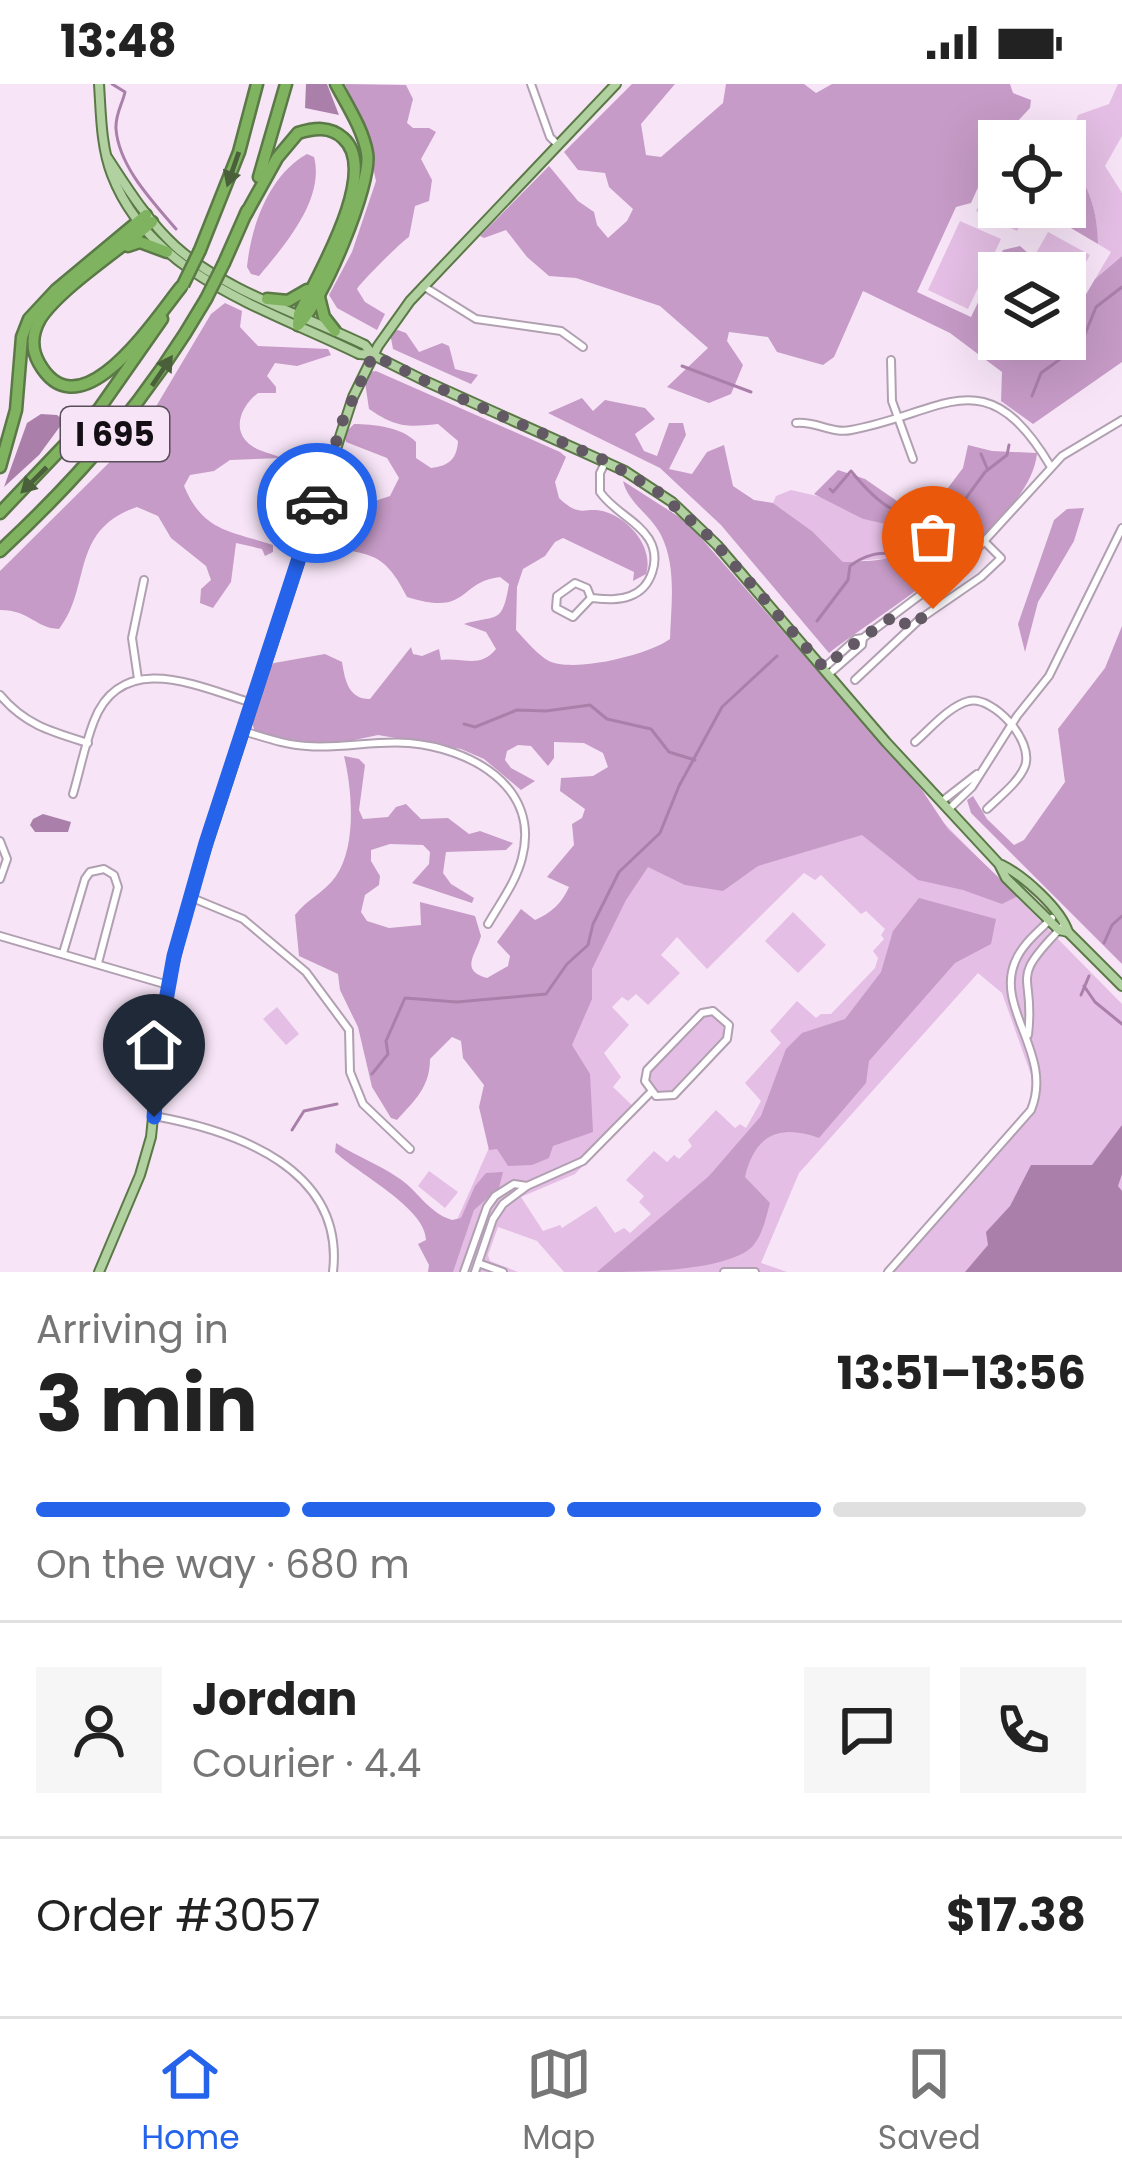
<!DOCTYPE html>
<meta charset="utf-8">
<style>
body{margin:0;font-family:Poppins,sans-serif;background:#f6f6f6;color:#222;height:100vh;display:flex;flex-direction:column;font-size:45px;white-space:nowrap}
*{box-sizing:border-box;margin:0}
p{font-size:39px;color:#767676}
.icon{flex:none;width:66px;height:66px;fill:none;stroke:currentColor;stroke-width:2;stroke-linecap:round;stroke-linejoin:round}
.map{position:relative;height:1188px;overflow:hidden}
.panel{display:flex;flex-direction:column;background:#fff;flex:1}
.panel>*{flex:none}
.fabs{position:absolute;left:978px;top:36px;display:grid;gap:24px}
.fabs a{display:grid;place-items:center;width:108px;height:108px;border-radius:0px;background:#fff;box-shadow:0 12px 48px #0002;font-size:60px}
.pin{position:absolute;display:grid;place-items:center;width:102px;height:102px;color:#fff;margin:-123px -51px;border-radius:50% 50% 50% 0;rotate:-45deg;box-shadow:0 0 12px #0007}
.pin .icon{rotate:45deg}
.courier{position:absolute;display:grid;place-items:center;width:120px;height:120px;margin:-60px;border:9px solid #2563eb;border-radius:50%;background:#fff;color:#222;box-shadow:0 3px 15px #0007}
.headline em{font-style:normal;font-weight:700}
.headline div{display:flex;flex-direction:column-reverse}
.headline{display:flex;align-items:center;justify-content:space-between;height:204px;padding:0 36px}
h1{font-size:78px;font-weight:700;line-height:90px}
.bar{display:grid;grid-template-columns:repeat(4,1fr);gap:18px 12px;align-content:center;height:144px;padding:0 36px}
.bar i{height:15px;border-radius:9px;background:#e0e0e0}
.bar .selected{background:#2563eb}
.bar p{grid-column:span 4}
.line{display:flex;align-items:center;gap:30px;padding:0 36px;border-top:3px solid #e0e0e0}
.line div{flex:1}
.round{display:grid;place-items:center;flex:none;width:126px;height:126px;border-radius:0px;background:#f6f6f6}
.status{display:flex;justify-content:space-between;align-items:center;height:84px;padding:0 60px;background:#fff;direction:ltr}
.status svg{height:33px;fill:currentColor}
.tab-bar{display:flex;justify-content:space-around;align-items:center;height:168px;border-top:3px solid #e0e0e0;background:#fff;font-size:33px;color:#767676}
.tab-bar a{display:grid;justify-items:center;gap:6px}
.tab-bar .selected{color:#2563eb}
.map>svg:first-child{display:block}
.green{fill:#e4bee4;fill-rule:evenodd}
.forest{fill:#c69bc7}
.water{fill:#aa80ab}
.lines{fill:none;stroke-linecap:round;stroke-linejoin:round}
.stream{stroke:#aa80ab;stroke-width:3}
.minor-casing{stroke:#b1a0b1;stroke-width:10}
.major-casing{stroke:#5a7946;stroke-width:12}
.highway-casing{stroke:#5a7946;stroke-width:15}
.minor{stroke:#fff;stroke-width:6}
.major{stroke:#b2d1a0;stroke-width:8}
.highway{stroke:#7fb360;stroke-width:10}
.highway-bridge-casing{stroke:#5a7946;stroke-width:15;stroke-linecap:butt}
.highway-bridge{stroke:#7fb360;stroke-width:10}
.oneway{fill:#4a603a}
.done{stroke:#635964;stroke-width:12;stroke-dasharray:0 21.6}
.route{stroke:#2563eb;stroke-width:15}
.labels{text-anchor:middle;dominant-baseline:central;stroke-width:9;stroke-linejoin:round;paint-order:stroke}
.shield{fill:#f7e5f7;stroke:#584e59;stroke-width:3}
.shield-label{font-size:33px;font-weight:bold;fill:#140e15}
</style>
<div class="status"><b>13:48</b><svg viewBox="0 0 49 12"><path d="M0 12V9h3v3zM5 12V6h3v6zM10 12V3h3v9zM15 12V0h3v12zM26 1h20v11H26zM47 4h2v5h-2z"/></svg></div>
<div class="map">
<svg width="1122" height="1188" viewBox="0 0 1122 1188">
<rect width="100%" height="100%" fill="#f7e5f7"/>
<g class="green">
<path d="M1118,0H1122V52L1105,82L1122,109V172L1095,195L1111,168L1098,160C1097,128 1091,107 1073,80L1081,57L1073,47L1078,31L1109,20Z"/>
<path d="M999,81V123H1029L1017,147L976,127Z"/>
<path d="M960,137L1001,155L968,225L928,206Z"/>
<path d="M1048,148L1090,171L1065,215V189H1025Z"/>
<path d="M791,406L830,415L863,435L912,445L906,463L893,474L843,478L812,447L773,419L776,412Z"/>
<path d="M941,736L1122,920V1188H884L1031,1020L1034,999L1002,909L978,889L799,1089L761,1179L787,1188H564L537,1157L498,1143L488,1171L490,1177L518,1188H434L492,1057L602,744ZM804,789L815,796L821,791L861,830L866,827L885,845L881,851L884,855L873,867L878,874L875,884L831,930H821L816,934L797,917L770,947L781,959L745,999L761,1017L746,1044L740,1040L735,1044L716,1026L688,1056L692,1062L679,1075L674,1071L667,1078L654,1067L626,1096L644,1112L639,1118L651,1130L630,1149L624,1144L615,1149L596,1122L562,1144L560,1141L543,1147L521,1113L575,1090L637,1026L613,1003L621,993L604,969L629,941L612,923L622,913L628,917L636,910L648,921L680,889L661,871L677,853L707,885Z"/>
<path d="M793,828L826,861L798,889L765,857Z"/>
<path d="M277,923L299,950L286,961L263,935Z"/>
<path d="M703,931H715L724,940L723,952L670,1008L658,1009L647,993L650,986Z"/>
<path d="M429,1087L458,1108L445,1124L418,1102Z"/>
</g>
<g class="forest">
<path d="M345,0L406,1L413,15L407,39L413,44H429L436,48L421,75L432,96L429,117L415,122L409,153C403,156 360,199 357,205L365,218L385,230L377,246L337,224L329,211L352,168L376,97L364,42Z"/>
<path d="M632,0H675L641,40L646,71L661,73L723,19L726,0H804L816,9L832,0H1010L1013,9L1031,16L1030,24L999,57L971,119L956,123L917,208L971,233L984,206L999,189V255H1026L1043,264L1065,255V246L1095,195L1122,172V278L1033,340L1001,317L1002,288L950,249L863,207L834,273L823,281L777,268L768,253L729,248L727,257L743,281L731,310L709,319L667,303L708,264L660,222L576,194L549,192L527,173L506,146L484,154L480,152L549,82L578,117L594,128L597,141L608,154L627,137L633,125L609,103L605,89L578,86L564,68Z"/>
<path d="M307,70L314,73C325,115 285,161 259,192L251,190L247,183C251,142 269,91 307,70Z"/>
<path d="M1073,80C1091,107 1097,128 1098,160L1059,137Z"/>
<path d="M1020,162L1030,171L1020,189H999L997,178L1003,166Z"/>
<path d="M225,219L242,227L240,243L258,262L328,265L331,271L297,282L275,279L267,292L276,303V309H258C241,322 230,347 252,362C260,368 271,369 281,374L230,376L214,387L190,391L184,402C203,448 231,447 273,461V468L265,472L262,465L236,459L231,498L213,524L200,519L201,505L211,496L206,482L171,454L158,432L137,423C69,446 92,503 59,545C35,544 30,526 0,526V487L142,346L211,230Z"/>
<path d="M398,246L406,249L419,268L442,259L449,262L455,285L478,291L471,300L393,265L390,249Z"/>
<path d="M376,287L560,368L566,373L555,398L559,414C582,436 585,421 606,428C631,436 654,465 646,490L633,497L634,488L563,454L555,458L545,472L523,485L517,503L516,546C526,557 539,572 549,577C574,589 648,571 670,555C671,522 677,483 661,451C651,431 628,419 623,397L687,438L922,706L948,745L1018,812L1002,820L963,806L918,796L862,751L758,782L723,807L685,801L648,783L626,816L592,885V915L572,961L590,990L593,1048L553,1062L549,1074L532,1081L508,1082L497,1065L489,1066L479,1023L484,1001L463,974L461,957L452,953L430,975C430,1003 415,1016 397,1036L391,1034L372,1003L358,943L340,906L338,890L299,872L295,831C306,816 325,808 336,792C357,762 352,705 344,672L359,675L365,681L359,726L363,735L388,733L396,723L406,720L421,735L448,734L469,750L480,747L513,759L506,766L446,768L443,789L451,800L474,814L472,819L412,799L429,780L430,768L423,761L390,760L371,766V777L380,792L379,801L365,811L361,828L367,837L389,844L421,841L420,818L475,832L481,852C476,871 459,886 487,894L508,882L510,872L497,858L521,825L535,836C551,829 562,819 569,803L547,793L574,761L572,740L582,734L585,725L560,707L561,694L593,692L608,683L603,669L584,659L554,658V674L548,682L531,662L518,661L507,667L505,676L511,684L535,697L521,706L484,675L461,665L378,651L336,660L308,659L255,648L252,639L267,585L274,579L325,570L342,578C345,596 348,615 370,615L411,563L413,570L422,572L439,565L441,576C464,573 480,585 496,565L486,548L464,540C497,530 502,542 509,500L500,493C457,498 470,533 407,513C381,460 364,473 312,459L322,413L327,414V439L340,453L363,434L356,418L328,408C324,396 332,379 342,371C354,382 355,406 372,418L390,412L399,394L387,374L346,358L344,350L354,340C373,340 402,343 416,358V374L431,384C449,382 457,375 458,357L438,340C407,343 397,344 369,325L365,298L370,288Z"/>
<path d="M582,314L593,327L605,316L645,324L655,335L635,350L644,367L657,372L669,339H683L686,351L669,385L692,390L707,368L724,361L733,402L754,416L773,419L812,447L843,478C873,476 904,481 912,446L863,435L814,410L838,386L865,395L910,426L932,425L963,384L968,361L992,367L1037,369C1031,440 883,527 829,569L721,441L660,384L548,329Z"/>
<path d="M1084,424L1074,457L1038,518L1025,568L1018,540L1054,436L1067,425Z"/>
<path d="M1122,542V880L971,729L967,716L973,712L987,735L1014,761L1024,756L1065,698L1058,645L1105,584Z"/>
<path d="M919,814L996,835L991,860L955,879L869,977L866,999L819,1054C780,1040 755,1050 745,1093L770,1119C766,1133 763,1151 752,1163C724,1188 637,1188 597,1188L709,1092L761,1032L786,965L802,949L845,935L881,888L893,847Z"/>
<path d="M336,1059C356,1072 378,1080 397,1093C418,1106 427,1128 452,1136L461,1134L475,1102L486,1089L503,1088L499,1104L474,1126L453,1188H428L429,1181L418,1160L426,1156C426,1124 357,1089 335,1068Z"/>
</g>
<g class="water">
<path d="M306,0H327L339,31L305,24Z"/>
<path d="M41,330L57,331L64,337L39,371L4,403L27,339Z"/>
<path d="M43,730L71,738L68,748H35L30,741L33,735Z"/>
<path d="M1122,1041V1090L1118,1102L1122,1107V1188H965L988,1161L986,1148L1010,1122L1031,1081H1092Z"/>
</g>
<g class="lines">
<g class="stream">
<path d="M112,0L125,8C122,21 115,31 116,45C119,83 153,118 176,145"/>
<path d="M682,282L751,308"/>
<path d="M1032,312L1041,289L1081,260L1096,223L1122,203"/>
<path d="M981,370L987,384"/>
<path d="M830,405L833,408L851,387C877,419 893,431 936,440"/>
<path d="M817,537L848,496L850,482C888,453 907,490 936,441L947,440L985,388L1007,371L1009,361"/>
<path d="M464,640L475,643L517,626L546,627L590,621L607,635L651,645L669,668L695,676"/>
<path d="M1104,859L1112,841L1122,832"/>
<path d="M1084,902L1095,918L1122,940"/>
<path d="M1081,911L1089,892"/>
<path d="M372,990L388,970L386,957L405,914L457,918L546,910L567,880L588,861L593,840L619,788L660,749L679,702L722,623L777,572"/>
<path d="M292,1046L304,1027L337,1020"/>
</g>
<defs>
<g id="minor">
<path d="M531,0L550,53L557,60"/>
<path d="M423,202L476,235L561,247L583,263"/>
<path d="M891,276L892,317L913,375"/>
<path d="M796,339C816,337 832,350 851,346C945,329 985,272 1051,383"/>
<path d="M591,514L573,533L556,524L557,512L575,499L587,504L591,514C603,515 617,517 630,512C652,504 661,475 649,455C637,436 613,427 600,408V389L606,377"/>
<path d="M824,584L856,555L863,554L967,476L1062,372L1122,336"/>
<path d="M829,590L862,561L863,554"/>
<path d="M138,595L132,554L144,496"/>
<path d="M855,596L920,535L981,493L1001,474L986,459"/>
<path d="M0,611C25,641 52,648 88,659"/>
<path d="M243,647C264,653 285,661 307,662C341,665 375,656 409,659C469,664 541,702 522,774C516,798 500,819 488,840"/>
<path d="M915,658C930,645 949,622 969,617C994,612 1034,657 1025,682C1019,698 999,713 987,725"/>
<path d="M73,710C80,686 85,660 94,637C122,565 200,603 252,619"/>
<path d="M941,718L977,690"/>
<path d="M949,725L972,703L1017,632L1049,592L1122,444"/>
<path d="M0,757L7,775L0,795"/>
<path d="M190,813L243,835L306,888L349,946L350,988L363,1020L410,1065"/>
<path d="M0,852L168,901"/>
<path d="M63,869L85,795L90,788L104,785L114,791L118,803L98,879"/>
<path d="M713,927L729,941L727,955L674,1011L656,1012L645,997L647,986L702,929Z"/>
<path d="M1028,951C1036,886 1006,900 1062,843"/>
<path d="M154,1032C237,1047 345,1085 333,1188"/>
<path d="M478,1179L503,1188"/>
<path d="M464,1188L487,1123L495,1112L514,1100L527,1102"/>
<path d="M475,1188L493,1135L503,1120L527,1102L583,1077L651,1008"/>
<path d="M724,1188H755"/>
<path d="M888,1188L1031,1026C1054,971 995,925 1015,878C1022,860 1039,847 1052,834"/>
</g>
<g id="major">
<path d="M99,0C101,30 101,63 112,91C151,193 270,226 359,270L372,271"/>
<path d="M107,73C128,105 147,136 175,162C223,206 305,232 365,261L373,271L425,297L625,387L672,418L717,461L886,658L999,780L1006,794L1059,846L1068,848"/>
<path d="M1002,781C1024,792 1061,825 1068,848L1122,902"/>
<path d="M99,1188L140,1091L151,1053L165,915L190,813L353,313L378,262L410,217L616,0"/>
</g>
<g id="highway">
<path d="M259,93L286,0"/>
<path d="M246,130L277,74L298,49C314,44 330,42 343,54C381,87 317,193 299,230L298,241"/>
<path d="M152,138C122,164 60,204 40,235C32,249 31,265 39,279C80,352 155,235 181,203"/>
<path d="M128,162L140,158L167,168"/>
<path d="M200,166L239,68L257,0"/>
<path d="M224,179L247,127"/>
<path d="M319,213L324,233L335,247"/>
<path d="M267,215L288,217L307,206"/>
<path d="M298,241C321,222 373,98 367,69C363,45 347,21 336,0"/>
<path d="M0,383L16,326L22,253L29,235L56,206L146,131"/>
<path d="M0,429L99,325L162,235"/>
<path d="M0,467C82,391 150,312 206,215"/>
</g>
</defs>
<use href="#minor" class="minor-casing"/>
<use href="#major" class="major-casing"/>
<use href="#highway" class="highway-casing"/>
<use href="#minor" class="minor"/>
<use href="#major" class="major"/>
<use href="#highway" class="highway"/>
<defs>
<g id="highway-bridge">
<path d="M183,201L200,166"/>
<path d="M206,215L224,179"/>
</g>
</defs>
<use href="#highway-bridge" class="highway-bridge-casing"/>
<use href="#highway-bridge" class="highway-bridge"/>
</g>
<defs><path id="oneway-solid" d="M-6-.8H1V-3.2L6.5 0L1 3.2V.8H-6Z" transform="scale(3)"/></defs>
<g class="oneway">
<use href="#oneway-solid" transform="translate(233 85) rotate(109)"/>
<use href="#oneway-solid" transform="translate(162 287) rotate(-56)"/>
<use href="#oneway-solid" transform="translate(34 396) rotate(135)"/>
</g>
<g class="lines">
<path class="done" d="M317,419L343,336L373,271L458,313L606,377L657,407L712,455L824,584C847,563 871,549 896,530L909,544L933,525"/>
<path class="route" d="M154,1033L161,944L174,872L206,759L317,419"/>
</g>
<g class="labels">
<rect class="shield" x="61" y="323" width="108" height="54" rx="9"/>
<g class="shield-label">
<text x="115" y="350">I 695</text>
</g>
</g>
</svg>
<div class="fabs">
<a><svg class="icon" aria-label="locate" viewBox="0 0 24 24"><circle cx="12" cy="12" r="6"/><path d="M12 2v4M12 18v4M2 12h4M18 12h4"/></svg></a>
<a><svg class="icon" aria-label="layers" viewBox="0 0 24 24"><path d="M12 4l9 5-9 5-9-5zM3 14l9 5 9-5"/></svg></a>
</div>
<div class="pin" style="left:933px;top:525px;background:#ea580c"><svg class="icon" aria-label="bag" viewBox="0 0 24 24"><path d="M5 8h14l-1 12H6zM9 8a3 3 0 0 1 6 0"/></svg></div>
<div class="pin" style="left:154px;top:1033px;background:#1f2937"><svg class="icon" aria-label="home" viewBox="0 0 24 24"><path d="M3 11l9-7 9 7M6 9v11h12V9"/></svg></div>
<div class="courier" style="left:317px;top:419px"><svg class="icon" aria-label="car" viewBox="0 0 24 24"><path d="M5 17H2v-5l4-1 3-4h7l3 4 3 1v5h-3M9 17h6M6 11h13"/><circle cx="7" cy="17" r="2"/><circle cx="17" cy="17" r="2"/></svg></div>
</div>
<section class="panel">
<div class="headline"><div><h1>3 min</h1><p>Arriving in</p></div><em>13:51–13:56</em></div>
<div class="bar"><i class="selected"></i><i class="selected"></i><i class="selected"></i><i></i><p>On the way · 680 m</p></div>
<div class="line" style="height:216px"><a class="round"><svg class="icon" aria-label="person" viewBox="0 0 24 24"><circle cx="12" cy="8" r="4"/><path d="M4 21q1-7 8-7t8 7"/></svg></a><div><b>Jordan</b><p>Courier · 4.4</p></div><a class="round"><svg class="icon" aria-label="chat" viewBox="0 0 24 24"><path d="M4 5h16v11H9l-5 4z"/></svg></a><a class="round"><svg class="icon" aria-label="phone" viewBox="0 0 24 24"><path d="M5 4h4l2 5-3 2q2 4 5 5l2-3 5 2v4C11 20 4 13 5 4z"/></svg></a></div>
<div class="line" style="height:156px"><div>Order #3057</div><b>$17.38</b></div>
</section>
<nav class="tab-bar">
<a class="selected"><svg class="icon" aria-label="home" viewBox="0 0 24 24"><path d="M3 11l9-7 9 7M6 9v11h12V9"/></svg>Home</a>
<a><svg class="icon" aria-label="map" viewBox="0 0 24 24"><path d="M3 6l6-2 6 2 6-2v14l-6 2-6-2-6 2zM9 4v14M15 6v14"/></svg>Map</a>
<a><svg class="icon" aria-label="saved" viewBox="0 0 24 24"><path d="M7 4h10v16l-5-4-5 4z"/></svg>Saved</a>
</nav>
